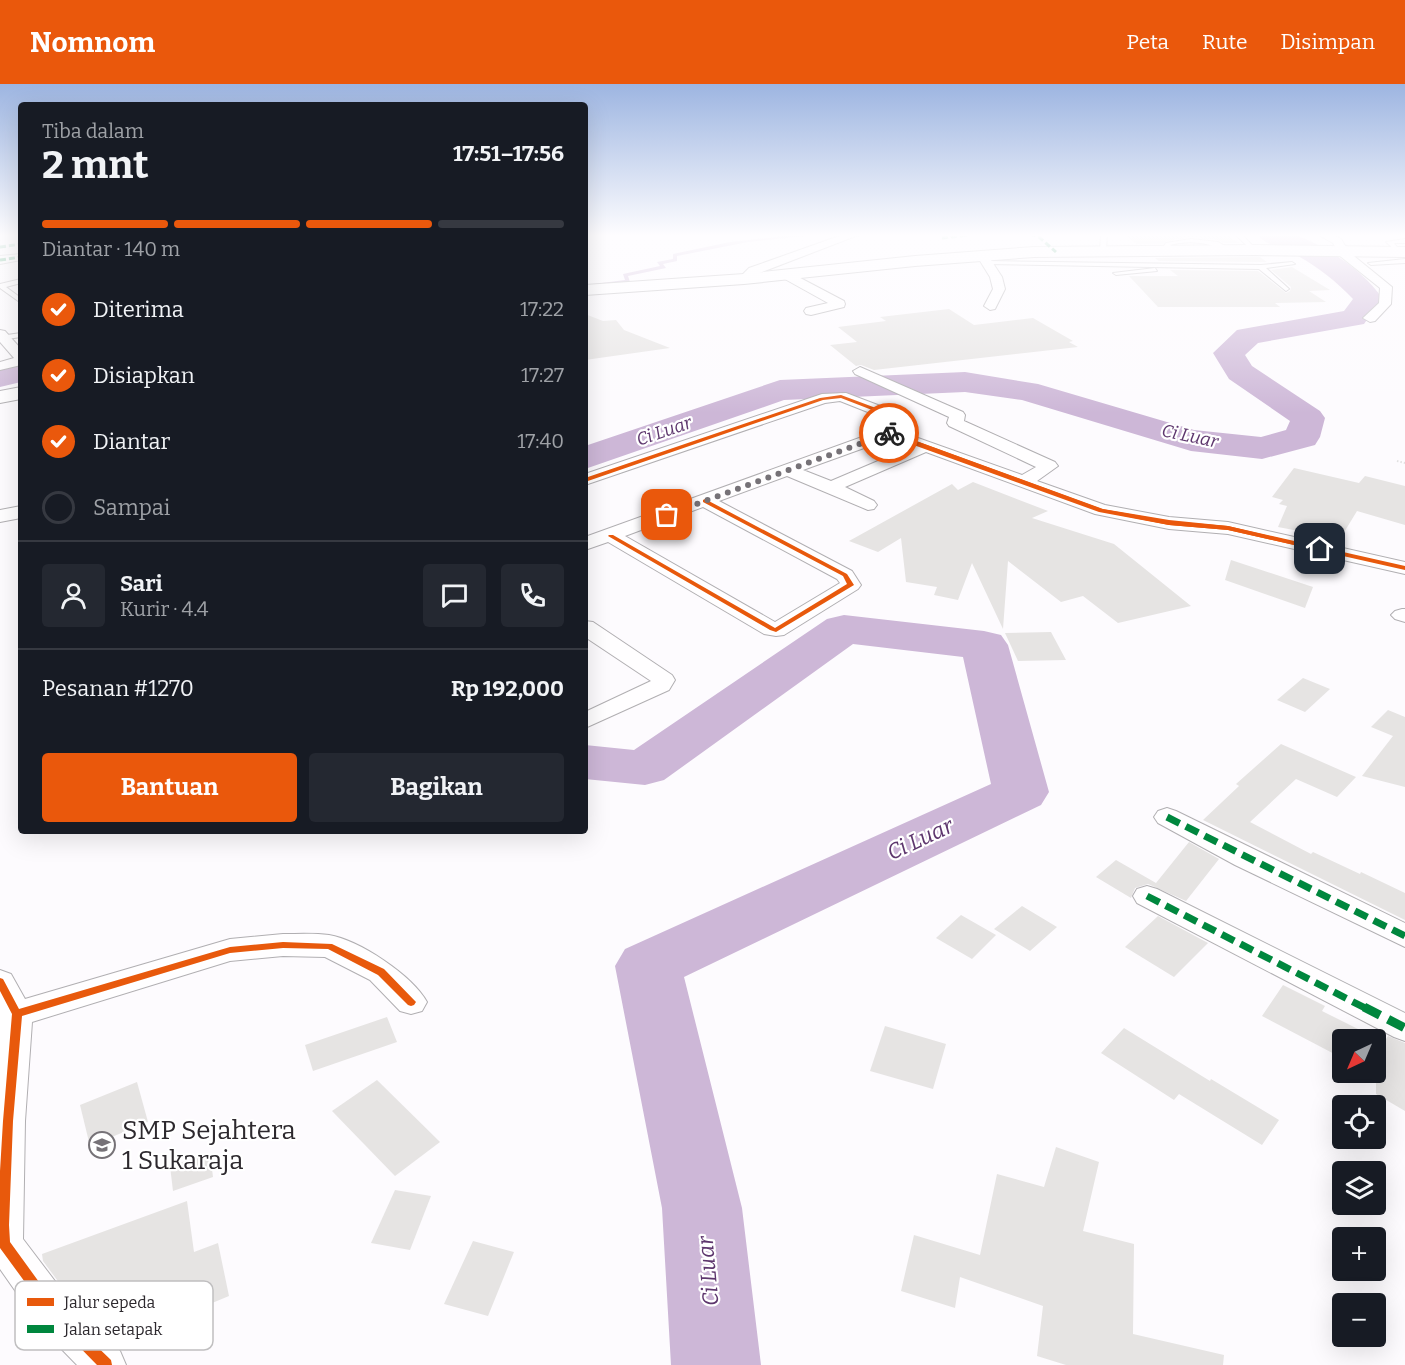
<!DOCTYPE html>
<html lang="id">
<meta charset="utf-8">
<style>
body{margin:0;font-family:Bitter,serif;background:#242831;color:#f1f3f6;height:100vh;display:flex;flex-direction:column;font-size:22px;white-space:nowrap}
*{box-sizing:border-box;margin:0}
p{font-size:20px;color:#9ea1a6}
.icon{flex:none;width:33px;height:33px;fill:none;stroke:currentColor;stroke-width:2;stroke-linecap:round;stroke-linejoin:round}
.map{position:relative;flex:1;overflow:hidden}
.drawer{position:absolute;left:18px;top:18px;width:570px;height:732px;display:flex;flex-direction:column;background:#171b24;border-radius:6px;box-shadow:0 6px 24px #0002}
.drawer>*{flex:none}
.needle{width:39px;rotate:224deg}
.buttons{position:absolute;left:1332px;top:945px;display:grid;gap:12px}
.buttons a{display:grid;place-items:center;width:54px;height:54px;border-radius:6px;background:#171b24;box-shadow:0 6px 24px #0002;font-size:30px}
.pin{position:absolute;display:grid;place-items:center;width:51px;height:51px;color:#fff;margin:-26px;border-radius:12px;box-shadow:0 3px 9px #0006}
.courier{position:absolute;display:grid;place-items:center;width:60px;height:60px;margin:-30px;border:4px solid #ea580c;border-radius:50%;background:#fff;color:#222;box-shadow:0 2px 8px #0007}
.headline em{font-style:normal;font-weight:700}
.headline div{display:flex;flex-direction:column-reverse}
.headline{display:flex;align-items:center;justify-content:space-between;height:102px;padding:0 24px}
h1{font-size:39px;font-weight:700;line-height:45px}
.bar{display:grid;grid-template-columns:repeat(4,1fr);gap:9px 6px;align-content:center;height:72px;padding:0 24px}
.bar i{height:8px;border-radius:4px;background:#363941}
.bar .current{background:#ea580c}
.bar p{grid-column:span 4}
.line{display:flex;align-items:center;gap:15px;padding:0 24px;border-top:2px solid #363941}
.line div{flex:1}
.round{display:grid;place-items:center;flex:none;width:63px;height:63px;border-radius:6px;background:#242831}
ol{padding:0 24px;list-style:none}
li{display:flex;align-items:center;gap:18px;height:66px}
li p{margin-inline-start:auto}
li .icon{padding:6px;border-radius:50%;background:#ea580c;color:#fff;stroke-width:4}
li:last-child{color:#9ea1a6}
li i{width:33px;height:33px;border:3px solid #363941;border-radius:50%}
.cta{display:flex;gap:12px;margin-top:auto;padding:12px 24px}
.cta a{flex:1;height:69px;border-radius:6px;background:#ea580c;color:#fff;font-size:24px;font-weight:700;line-height:69px;text-align:center}
.cta a+a{background:#242831;color:#f1f3f6}
header{display:flex;align-items:center;gap:36px;box-sizing:border-box;height:84px;padding:0 30px;background:#ea580c;color:#fff}
header strong{font-size:28px}
nav{display:flex;gap:33px;margin-inline-start:auto;font-size:21px}
.map>svg:first-child{display:block}
.lines{fill:none;stroke-linecap:round;stroke-linejoin:round}
.stream{fill:#cdb7d7;fill-rule:evenodd}
.river{fill:#cdb7d7;fill-rule:evenodd}
.building{fill:#e6e4e3}
.service-casing{stroke:#b1afb2;stroke-width:2}
.minor-casing{stroke:#b1afb2;stroke-width:2}
.trunk-casing{stroke:#b1afb2;stroke-width:2}
.path{stroke:#e1e1e1;stroke-width:2;stroke-dasharray:1.5 2;stroke-linecap:butt}
.service{fill:#fffeff;fill-rule:evenodd}
.minor{fill:#fffeff;fill-rule:evenodd}
.trunk{fill:#fffeff;fill-rule:evenodd}
.quiet-far2{stroke:#00873e;stroke-width:3;stroke-dasharray:6 3;stroke-linecap:butt}
.quiet-far1{stroke:#00873e;stroke-width:7;stroke-dasharray:14 7;stroke-linecap:butt}
.quiet{stroke:#00873e;stroke-width:9;stroke-dasharray:18 9;stroke-linecap:butt}
.cycleway-casing{stroke:#fff;stroke-width:3}
.cycleway{fill:#e8590c;fill-rule:evenodd}
.route{fill:#ea580c}
.done{stroke:#767277;stroke-width:6;stroke-dasharray:0 10.8}
.labels{text-anchor:middle;dominant-baseline:central;stroke-width:4.5;stroke-linejoin:round;paint-order:stroke}
.far-water-label{font-size:18px;font-style:italic;fill:#5d366d;stroke:#fff}
.water-label{font-size:22px;font-style:italic;fill:#5d366d;stroke:#fff}
.near-poi-label{font-size:26px;fill:#2d292e;stroke:#fff;text-anchor:start}
.key{fill:#fff;stroke:#c0bfc0;stroke-width:1.5}
.key-label{font-size:16px;fill:#2d292e}
</style>
<header>
<strong>Nomnom</strong>
<nav><a>Peta</a><a>Rute</a><a>Disimpan</a></nav>
</header>
<div class="map">
<svg width="1405" height="1281" viewBox="0 0 1405 1281">
<rect width="100%" height="100%" fill="#fdfbfe"/>
<g class="lines">
<path class="stream" d="M801,150H824L748,158L677,172V177L663,180L666,184L628,192L630,198L590,203L587,212L585,213L586,201L625,196L623,190L660,182L657,178L673,175V170L730,158Z"/>
<g class="river">
<path d="M1257,150C1268,150 1284,147 1295,151C1325,161 1364,187 1382,214L1364,240L1258,259L1245,271L1252,282L1320,327L1325,334L1320,353L1315,361L1262,375L1191,367L1022,316L965,308L784,316L585,385V362L780,296L965,288L1038,300L1194,346L1261,353L1286,346L1290,337L1229,295L1213,269L1237,246L1344,227L1353,215C1337,198 1318,183 1298,172C1286,165 1264,161 1257,150Z"/>
<path d="M21,278V298L0,303V283Z"/>
<path d="M844,531L984,547L1001,551L1008,561L1049,708L1041,721L684,893L742,1124L761,1281H671L662,1124L615,882L625,865L991,700L963,573L853,560L664,696L645,701L585,695V661L634,666L827,535Z"/>
</g>
</g>
<g class="building">
<path d="M1124,150H1225L1239,159H1224L1218,156L1191,153L1166,157L1163,160H1137Z"/>
<path d="M1254,173H1260L1267,178L1159,177L1155,174Z"/>
<path d="M1292,183L1330,206L1309,207L1326,218L1275,219L1280,223H1158L1129,192H1178L1170,186L1258,187L1286,209L1290,207L1291,203L1271,186Z"/>
<path d="M949,225L974,241L1033,234L1073,257L1069,258L1078,263L874,286L861,281L856,282L830,261L857,258L838,243L886,237L880,233Z"/>
<path d="M585,230L603,237L616,236L624,246L670,264L585,276Z"/>
<path d="M1294,384L1359,399L1365,392L1405,402V441L1357,427L1340,455L1278,443L1287,422L1279,420L1283,416L1272,413Z"/>
<path d="M973,398L1048,427L1032,434L1114,460L1191,522L1118,539L1083,512L1061,518L1008,477L1003,545L972,479L958,516L934,511L937,503L906,498L901,454L878,468L849,457L952,400L958,406Z"/>
<path d="M1231,476L1313,503L1305,524L1225,496Z"/>
<path d="M1051,548L1066,576L1018,577L1005,549Z"/>
<path d="M1303,594L1330,605L1305,628L1277,616Z"/>
<path d="M1388,626L1405,633V703L1362,692L1393,652L1371,643Z"/>
<path d="M1281,660L1356,693L1337,713L1296,695L1250,738L1311,770L1313,768L1360,790L1361,788L1405,809V836L1203,736L1239,702L1236,700Z"/>
<path d="M1189,758L1219,775L1186,817L1148,800L1135,804L1131,814L1096,793L1116,776L1156,799Z"/>
<path d="M1022,822L1057,843L1030,867L994,845Z"/>
<path d="M961,831L996,851L972,875L936,854Z"/>
<path d="M1158,832L1208,859L1174,893L1125,863Z"/>
<path d="M1283,901L1325,922L1322,927L1384,958L1388,952L1405,959V1027L1376,1010V991L1371,988H1376V956H1342V974L1262,932Z"/>
<path d="M387,933L397,958L313,987L305,961Z"/>
<path d="M885,942L946,960L933,1005L870,987Z"/>
<path d="M1124,944L1210,997L1211,995L1279,1036L1262,1061L1179,1010L1174,1016L1101,969Z"/>
<path d="M377,996L440,1058L395,1092L332,1027Z"/>
<path d="M137,998L148,1038L90,1062L80,1021Z"/>
<path d="M1056,1063L1099,1078L1083,1147L1134,1160L1133,1250L1224,1271L1223,1281H1066L1037,1272L1043,1222L960,1193L955,1224L901,1207L914,1151L980,1171L997,1090L1044,1103Z"/>
<path d="M210,1069L213,1093L173,1107L170,1082Z"/>
<path d="M395,1106L431,1112L410,1166L371,1159Z"/>
<path d="M187,1117L194,1168L218,1159L229,1212L116,1259L90,1233L86,1200L66,1208L43,1177L42,1170Z"/>
<path d="M473,1157L514,1168L488,1232L444,1220Z"/>
</g>
<g class="lines">
<defs>
<g id="service">
<path d="M1101,150H1107L1106,167L1103,169L1100,167Z"/>
<path d="M1235,150H1241L1256,165V167H1252Z"/>
<path d="M1191,155L1218,158L1232,166L1229,168C1210,159 1191,155 1170,161L1177,167L1174,169L1164,162L1166,159Z"/>
<path d="M1405,155V159H1394L1397,163L1394,165L1386,158Z"/>
<path d="M1405,175V179L1371,181L1368,179Z"/>
<path d="M989,177L1261,181L1292,178L1295,180L1266,184L1288,204L1289,205L1286,207L1259,185L987,180Z"/>
<path d="M1155,184L1157,187L1116,191L1113,189Z"/>
<path d="M21,195V199L6,203L21,214V219L0,204V200Z"/>
<path d="M21,249V253L0,256V252Z"/>
</g>
<g id="minor">
<path d="M845,150H861L757,190L744,199L738,195L749,184Z"/>
<path d="M1317,150H1331L1341,155L1349,168L1392,203L1391,220L1375,237L1370,238L1363,234L1379,219L1380,204L1340,172L1333,159Z"/>
<path d="M983,169L987,170L1002,193L1005,205L995,225L990,226L984,222L993,205L990,193L977,172Z"/>
<path d="M21,170V176L0,180V172Z"/>
<path d="M787,187L844,217L845,220L844,223L811,231L806,230L804,227L806,224L828,219L783,194L781,191Z"/>
<path d="M0,246L5,247L21,265V281L0,286V278L14,274L0,258Z"/>
<path d="M860,283L963,328L965,331L964,337L1055,378L1058,382L1037,397L1105,421L1169,433L1228,438L1405,478V490L1228,450L1169,445L1095,430L926,368L845,403L874,417L877,421L874,425L868,426L787,392L719,417L852,487L861,501L858,505L784,551L776,552L764,550L608,458L585,466V453L898,340L840,317L825,319L585,401V390L822,310L846,309L912,334L914,342L904,349L1022,391L1036,383L949,342L947,339L949,333L855,290L853,287ZM889,355L911,363L831,397L803,386ZM703,423L837,495L840,499L775,538L625,452Z"/>
<path d="M21,422V434L0,438V426Z"/>
<path d="M1402,525H1405V538L1395,535L1391,531L1395,527Z"/>
<path d="M585,537L593,538L672,591L675,596L669,606L585,644V628L651,597L585,553Z"/>
<path d="M1167,724L1176,727L1405,839V863L1235,781L1158,739L1154,733L1158,727Z"/>
<path d="M1147,802L1157,805L1405,929V957L1394,953L1137,819L1133,812L1137,805Z"/>
<path d="M283,850C298,850 315,849 329,851C359,856 412,891 427,918L422,927L411,930L400,927L370,896L325,873L283,872L230,877L32,938L25,1037L23,1155L70,1217L120,1267L126,1281H77L42,1245L0,1185V886L11,890L25,915L230,855Z"/>
</g>
<g id="trunk">
<path d="M1254,161L1405,163V173L1254,171L1034,173L915,182L744,200L585,211V201L744,190L915,172L1034,163Z"/>
<path d="M21,303V315L0,319V307Z"/>
</g>
</defs>
<use href="#service" class="service-casing"/>
<use href="#minor" class="minor-casing"/>
<use href="#trunk" class="trunk-casing"/>
<path class="path" d="M1397,377L1405,379"/>
<use href="#service" class="service"/>
<use href="#minor" class="minor"/>
<use href="#trunk" class="trunk"/>
<g class="quiet-far2">
<path d="M1030,150L1039,153L1056,168"/>
<path d="M942,154L968,151L965,150"/>
<path d="M0,163L21,160"/>
<path d="M0,176L21,173"/>
</g>
<g class="quiet-far1">
<path d="M1167,733L1405,852"/>
<path d="M1147,812L1367,925"/>
</g>
<path class="quiet" d="M1364,923L1405,944"/>
<defs>
<g id="cycleway">
<path d="M841,311L908,336V343L894,349L1102,425L1169,437L1228,442L1405,482V486L1228,446L1169,441L1099,427L887,350V348L903,341V338L841,314L823,316L585,398V394L820,314Z"/>
<path d="M705,415L847,490L854,501L776,548L770,546L608,452L609,451H613L775,544L847,500L843,492L703,418V416Z"/>
<path d="M283,858L332,860L384,885L416,918L414,921L411,922L408,921L378,891L328,865L283,864L230,869L22,932L13,1037L9,1141L10,1158L60,1227L111,1276L112,1281H97L52,1235L0,1164V1087L3,1037L12,930L0,907V894L3,895L19,925L230,863Z"/>
</g>
</defs>
<use href="#cycleway" class="cycleway-casing"/>
<use href="#cycleway" class="cycleway"/>
</g>
<linearGradient id="sky" x2="0" y2="1"><stop stop-color="#9db5e1"/><stop offset="0.46" stop-color="#fefdff"/><stop offset="1" stop-color="#fefdff" stop-opacity="0"/></linearGradient>
<rect width="1405" height="329" fill="url(#sky)"/>
<path class="route" d="M889,347L1103,425L1169,436L1228,442L1324,465L1320,467L1228,446L1169,441L1099,428L886,351Z"/>
<g class="lines">
<path class="done" d="M667,431L889,349"/>
</g>
<defs>
<symbol id="school-ring" viewBox="-11 -11 22 22"><circle r="9.5" fill="#fff" stroke="#767277" stroke-width="1.5"/><path d="M0-5L7-2L0 1L-7-2ZM-4 1L0 2.5L4 1V4Q0 6-4 4Z" fill="#767277"/></symbol>
</defs>
<g fill-rule="evenodd">
<use href="#school-ring" x="87" y="1046" width="30" height="30"/>
</g>
<g class="labels">
<g class="far-water-label">
<text transform="translate(664 347) rotate(-19)">Ci Luar</text>
<text transform="translate(1190 352) rotate(12)">Ci Luar</text>
</g>
<g class="water-label">
<text transform="translate(920 755) rotate(-25)">Ci Luar</text>
<text transform="translate(708 1187) rotate(-95)">Ci Luar</text>
</g>
<g class="near-poi-label">
<text x="122" y="1046">SMP Sejahtera<tspan x="122" dy="30">1 Sukaraja</tspan></text>
</g>
</g>
<rect x="15" y="1197" width="198" height="69" rx="9" class="key"/>
<rect x="27" y="1214" width="27" height="8" fill="#e8590c"/>
<rect x="27" y="1241" width="27" height="8" fill="#00873e"/>
<g class="key-label">
<text x="64" y="1224">Jalur sepeda</text>
<text x="64" y="1251">Jalan setapak</text>
</g>
</svg>
<div class="buttons">
<a><svg class="needle" viewBox="-14 -14 28 28"><path d="M0-13l5 13h-10z" fill="#e53935"/><path d="M0 13l5-13h-10z" fill="#9ea1a6"/></svg></a>
<a><svg class="icon" aria-label="locate" viewBox="0 0 24 24"><circle cx="12" cy="12" r="6"/><path d="M12 2v4M12 18v4M2 12h4M18 12h4"/></svg></a>
<a><svg class="icon" aria-label="layers" viewBox="0 0 24 24"><path d="M12 4l9 5-9 5-9-5zM3 14l9 5 9-5"/></svg></a>
<a>+</a>
<a>−</a>
</div>
<div class="pin" style="left:667px;top:431px;background:#ea580c"><svg class="icon" aria-label="bag" viewBox="0 0 24 24"><path d="M5 8h14l-1 12H6zM9 8a3 3 0 0 1 6 0"/></svg></div>
<div class="pin" style="left:1320px;top:465px;background:#1f2937"><svg class="icon" aria-label="home" viewBox="0 0 24 24"><path d="M3 11l9-7 9 7M6 9v11h12V9"/></svg></div>
<div class="courier" style="left:889px;top:349px"><svg class="icon" aria-label="bike" viewBox="0 0 24 24"><circle cx="6" cy="16" r="4"/><circle cx="18" cy="16" r="4"/><path d="M6 16l4-8h5l3 8M10 8l3 8H6M13 5h3"/></svg></div>
<section class="drawer">
<div class="headline"><div><h1>2 mnt</h1><p>Tiba dalam</p></div><em>17:51–17:56</em></div>
<div class="bar"><i class="current"></i><i class="current"></i><i class="current"></i><i></i><p>Diantar · 140 m</p></div>
<ol>
<li><svg class="icon" aria-label="check" viewBox="0 0 24 24"><path d="M5 12l5 5 9-10"/></svg>Diterima<p>17:22</p></li>
<li><svg class="icon" aria-label="check" viewBox="0 0 24 24"><path d="M5 12l5 5 9-10"/></svg>Disiapkan<p>17:27</p></li>
<li><svg class="icon" aria-label="check" viewBox="0 0 24 24"><path d="M5 12l5 5 9-10"/></svg>Diantar<p>17:40</p></li>
<li><i></i>Sampai</li>
</ol>
<div class="line" style="height:108px"><a class="round"><svg class="icon" aria-label="person" viewBox="0 0 24 24"><circle cx="12" cy="8" r="4"/><path d="M4 21q1-7 8-7t8 7"/></svg></a><div><b>Sari</b><p>Kurir · 4.4</p></div><a class="round"><svg class="icon" aria-label="chat" viewBox="0 0 24 24"><path d="M4 5h16v11H9l-5 4z"/></svg></a><a class="round"><svg class="icon" aria-label="phone" viewBox="0 0 24 24"><path d="M5 4h4l2 5-3 2q2 4 5 5l2-3 5 2v4C11 20 4 13 5 4z"/></svg></a></div>
<div class="line" style="height:78px"><div>Pesanan #1270</div><b>Rp 192,000</b></div>
<div class="cta"><a>Bantuan</a><a>Bagikan</a></div>
</section>
</div>
